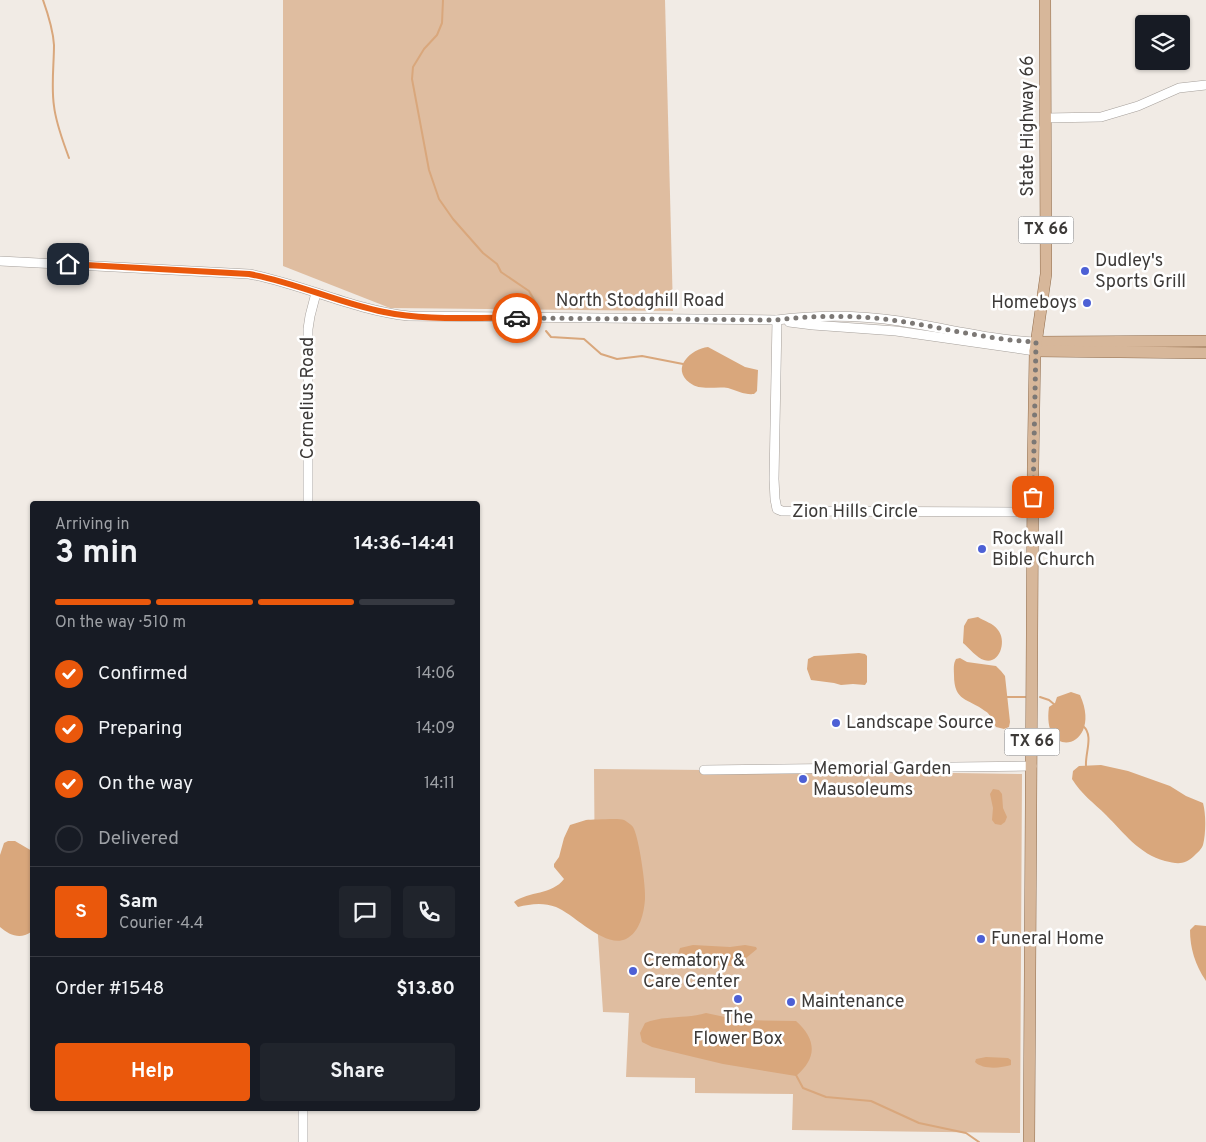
<!DOCTYPE html>
<meta charset="utf-8">
<style>
body{margin:0;font-family:Overpass,sans-serif;background:#20242c;color:#f1f3f6;height:100vh;display:flex;flex-direction:column;font-size:19px;white-space:nowrap}
*{box-sizing:border-box;margin:0}
p{font-size:16px;color:#9ea1a6}
.icon{flex:none;width:28px;height:28px;fill:none;stroke:currentColor;stroke-width:2;stroke-linecap:round;stroke-linejoin:round}
.map{position:relative;flex:1;overflow:hidden}
.drawer{position:absolute;left:30px;top:501px;width:450px;height:610px;display:flex;flex-direction:column;background:#171b24;border-radius:5px;box-shadow:0 1px 4px #0004}
.drawer>*{flex:none}
.controls{position:absolute;left:1135px;top:15px;display:grid;gap:10px}
.controls a{display:grid;place-items:center;width:55px;height:55px;border-radius:5px;background:#171b24;box-shadow:0 1px 4px #0004;font-size:25px}
.pin{position:absolute;display:grid;place-items:center;width:42px;height:42px;color:#fff;margin:-21px;border-radius:10px;box-shadow:0 2px 8px #0006}
.courier{position:absolute;display:grid;place-items:center;width:50px;height:50px;margin:-25px;border:4px solid #ea580c;border-radius:50%;background:#fff;color:#222;box-shadow:0 1px 6px #0007}
.head em{font-style:normal;font-weight:700}
.head div{display:flex;flex-direction:column-reverse}
.head{display:flex;align-items:center;justify-content:space-between;height:85px;padding:0 25px}
h1{font-size:32px;font-weight:700;line-height:38px}
.bar{display:grid;grid-template-columns:repeat(4,1fr);gap:8px 5px;align-content:center;height:60px;padding:0 25px}
.bar i{height:6px;border-radius:4px;background:#363941}
.bar .current{background:#ea580c}
.bar p{grid-column:span 4}
.line{display:flex;align-items:center;gap:12px;padding:0 25px;border-top:1px solid #363941}
.line div{flex:1}
.round{display:grid;place-items:center;flex:none;width:52px;height:52px;border-radius:5px;background:#20242c}
ol{padding:0 25px;list-style:none}
li{display:flex;align-items:center;gap:15px;height:55px}
li p{margin-inline-start:auto}
li .icon{padding:5px;border-radius:50%;background:#ea580c;color:#fff;stroke-width:4}
li:last-child{color:#9ea1a6}
li i{width:28px;height:28px;border:2px solid #363941;border-radius:50%}
.action{display:flex;gap:10px;margin-top:auto;padding:10px 25px}
.action a{flex:1;height:58px;border-radius:5px;background:#ea580c;color:#fff;font-size:20px;font-weight:700;line-height:58px;text-align:center}
.action a+a{background:#20242c;color:#f1f3f6}
.map>svg:first-child{display:block}
.green{fill:#dfbda0}
.water{fill:#d9a77c}
.lines{fill:none;stroke-linecap:round;stroke-linejoin:round}
.stream{stroke:#d9a77c;stroke-width:2}
.minor-casing{stroke:#a59f9a;stroke-width:10}
.major-casing{stroke:#906c4c;stroke-width:12}
.minor{stroke:#fff;stroke-width:9}
.major{stroke:#d7b79a;stroke-width:11}
.done{stroke:#7c7875;stroke-width:5;stroke-dasharray:0 9}
.route{stroke:#ea580c;stroke-width:6}
.poi-dot{fill:#4d60d5;stroke:#fff;stroke-width:2}
.labels{text-anchor:middle;dominant-baseline:central;stroke-width:5;stroke-linejoin:round;paint-order:stroke}
.shield{fill:#fff;stroke:#777574;stroke-width:1}
.shield-label{font-size:16px;font-weight:bold;fill:#3d3a38}
.street-label{font-size:18px;fill:#3d3a38;stroke:#fff}
.poi-label{font-size:18px;fill:#3d3a38;stroke:#fff;text-anchor:start}
</style>
<div class="map">
<svg width="1206" height="1142" viewBox="0 0 1206 1142">
<rect width="100%" height="100%" fill="#f1ebe5"/>
<g class="green">
<path d="M283,0H665L673,311L390,308L283,266Z"/>
<path d="M594,769L830,771L1022,774L1020,1133L792,1130L793,1094L695,1093V1078L626,1077L629,1013L603,1012L595,891Z"/>
</g>
<g class="water">
<path d="M708,347L745,367L758,370L757,391L754,394C745,395 737,391 728,388C716,386 700,391 690,383C670,368 691,349 708,347Z"/>
<path d="M978,617C984,621 993,623 998,630C1007,641 1000,665 984,660C977,658 969,648 963,643L964,626L968,619Z"/>
<path d="M859,653L865,654L867,656V682L865,685L853,684L841,685L834,683L811,680L807,669L808,659L814,656Z"/>
<path d="M960,658L967,662L996,666L1001,671L1005,676L1010,722L1009,727L1004,729L996,727C992,722 991,714 985,711C968,698 954,702 954,675C954,669 953,664 956,659Z"/>
<path d="M1071,692L1080,695C1104,748 1041,763 1049,707L1055,703L1057,697Z"/>
<path d="M1101,765L1128,771L1170,786L1186,796L1203,803C1206,814 1206,833 1203,845C1201,850 1198,852 1194,856C1185,865 1177,864 1165,861C1139,854 1124,833 1106,815C1094,803 1081,794 1072,779L1073,771L1079,766Z"/>
<path d="M993,789L999,790L1002,794L1003,808L1007,817L1005,822L1001,825L995,824L992,820L993,808L990,794Z"/>
<path d="M586,820C593,820 619,818 624,820C626,821 632,825 633,827C639,837 646,887 645,899C644,913 640,932 626,939C605,949 574,914 556,907C543,902 530,904 518,907L514,902C529,891 552,895 564,879L554,867V864L559,857L564,838L570,825Z"/>
<path d="M8,841H15L32,851V925L31,932C20,940 9,935 0,927V855L4,843Z"/>
<path d="M1195,925L1206,926V981C1195,965 1190,948 1190,930Z"/>
<path d="M693,945L730,947L745,945L756,947L757,949L740,963L731,966L690,963L681,961L678,958V954L680,948Z"/>
<path d="M706,1013L739,1020L796,1021C817,1040 817,1058 796,1076L723,1064L652,1047L642,1042L640,1033L645,1023C664,1015 686,1019 706,1013Z"/>
<path d="M986,1057L1008,1058L1011,1060V1065C1001,1068 983,1070 975,1062L976,1059Z"/>
</g>
<g class="lines">
<g class="stream">
<path d="M43,0C48,14 53,29 54,45C54,65 51,86 54,106C56,124 63,141 69,158"/>
<path d="M443,0L442,23L437,35L424,49L413,67L412,79L429,170L439,199L453,219L483,253L497,264L501,272L529,291L537,305"/>
<path d="M546,331L551,337L584,339L601,354L617,359L642,356L683,364"/>
<path d="M1005,697H1025"/>
<path d="M1040,697L1049,700L1055,705"/>
<path d="M1083,726C1094,735 1085,753 1086,766"/>
<path d="M796,1075L803,1088L826,1097L871,1101L919,1123L966,1133L979,1142"/>
</g>
<defs>
<g id="minor">
<path d="M1046,118L1101,117L1138,106L1179,88L1206,85"/>
<path d="M0,261L249,274C303,284 353,310 409,316L777,320C817,315 859,315 899,321C945,328 990,340 1036,342"/>
<path d="M777,320L774,479L775,499L777,509L782,511L1033,512"/>
<path d="M789,322L813,325L896,331L1035,351"/>
<path d="M308,504V329L310,316L316,293"/>
<path d="M704,770L1032,766"/>
<path d="M303,1109V1142"/>
</g>
<g id="major">
<path d="M1036,342L1206,341"/>
<path d="M1035,351L1206,353"/>
<path d="M1029,1142L1033,466L1035,351L1046,274L1045,0"/>
</g>
</defs>
<use href="#minor" class="minor-casing"/>
<use href="#major" class="major-casing"/>
<use href="#minor" class="minor"/>
<use href="#major" class="major"/>
</g>
<g class="lines">
<path class="done" d="M517,318L776,320C817,315 859,315 899,321C945,328 990,340 1036,342L1033,497"/>
<path class="route" d="M68,264L249,274C295,282 338,303 384,312C427,321 473,317 517,318"/>
</g>
<g class="poi-dot">
<circle cx="1085" cy="271" r="5"/>
<circle cx="1087" cy="303" r="5"/>
<circle cx="982" cy="549" r="5"/>
<circle cx="836" cy="723" r="5"/>
<circle cx="803" cy="779" r="5"/>
<circle cx="981" cy="939" r="5"/>
<circle cx="633" cy="971" r="5"/>
<circle cx="738" cy="999" r="5"/>
<circle cx="791" cy="1002" r="5"/>
</g>
<g class="labels">
<g class="shield">
<rect x="1018.5" y="216.5" width="55" height="27" rx="4"/>
<rect x="1004.5" y="728.5" width="55" height="27" rx="4"/>
</g>
<g class="shield-label">
<text x="1046" y="230">TX 66</text>
<text x="1032" y="742">TX 66</text>
</g>
<g class="street-label">
<text transform="translate(1028 126) rotate(-90)">State Highway 66</text>
<text x="640" y="301">North Stodghill Road</text>
<text transform="translate(308 398) rotate(-90)">Cornelius Road</text>
<text x="855" y="512">Zion Hills Circle</text>
</g>
<g class="poi-label">
<text x="1095" y="261">Dudley's<tspan x="1095" dy="21">Sports Grill</tspan></text>
<text x="1077" y="303" text-anchor="end">Homeboys</text>
<text x="992" y="539">Rockwall<tspan x="992" dy="21">Bible Church</tspan></text>
<text x="846" y="723">Landscape Source</text>
<text x="813" y="769">Memorial Garden<tspan x="813" dy="21">Mausoleums</tspan></text>
<text x="991" y="939">Funeral Home</text>
<text x="643" y="961">Crematory &amp;<tspan x="643" dy="21">Care Center</tspan></text>
<text x="801" y="1002">Maintenance</text>
<text x="738" y="1018" text-anchor="middle">The<tspan x="738" dy="21">Flower Box</tspan></text>
</g>
</g>
</svg>
<div class="controls">
<a><svg class="icon" aria-label="layers" viewBox="0 0 24 24"><path d="M12 4l9 5-9 5-9-5zM3 14l9 5 9-5"/></svg></a>
</div>
<div class="pin" style="left:1033px;top:497px;background:#ea580c"><svg class="icon" aria-label="bag" viewBox="0 0 24 24"><path d="M5 8h14l-1 12H6zM9 8a3 3 0 0 1 6 0"/></svg></div>
<div class="pin" style="left:68px;top:264px;background:#1f2937"><svg class="icon" aria-label="home" viewBox="0 0 24 24"><path d="M3 11l9-7 9 7M6 9v11h12V9"/></svg></div>
<div class="courier" style="left:517px;top:318px"><svg class="icon" aria-label="car" viewBox="0 0 24 24"><path d="M5 17H2v-5l4-1 3-4h7l3 4 3 1v5h-3M9 17h6M6 11h13"/><circle cx="7" cy="17" r="2"/><circle cx="17" cy="17" r="2"/></svg></div>
<section class="drawer">
<div class="head"><div><h1>3 min</h1><p>Arriving in</p></div><em>14:36–14:41</em></div>
<div class="bar"><i class="current"></i><i class="current"></i><i class="current"></i><i></i><p>On the way · 510 m</p></div>
<ol>
<li><svg class="icon" aria-label="check" viewBox="0 0 24 24"><path d="M5 12l5 5 9-10"/></svg>Confirmed<p>14:06</p></li>
<li><svg class="icon" aria-label="check" viewBox="0 0 24 24"><path d="M5 12l5 5 9-10"/></svg>Preparing<p>14:09</p></li>
<li><svg class="icon" aria-label="check" viewBox="0 0 24 24"><path d="M5 12l5 5 9-10"/></svg>On the way<p>14:11</p></li>
<li><i></i>Delivered</li>
</ol>
<div class="line" style="height:90px"><b class="round" style="background:#ea580c;color:#fff">S</b><div><b>Sam</b><p>Courier · 4.4</p></div><a class="round"><svg class="icon" aria-label="chat" viewBox="0 0 24 24"><path d="M4 5h16v11H9l-5 4z"/></svg></a><a class="round"><svg class="icon" aria-label="phone" viewBox="0 0 24 24"><path d="M5 4h4l2 5-3 2q2 4 5 5l2-3 5 2v4C11 20 4 13 5 4z"/></svg></a></div>
<div class="line" style="height:65px"><div>Order #1548</div><b>$13.80</b></div>
<div class="action"><a>Help</a><a>Share</a></div>
</section>
</div>
